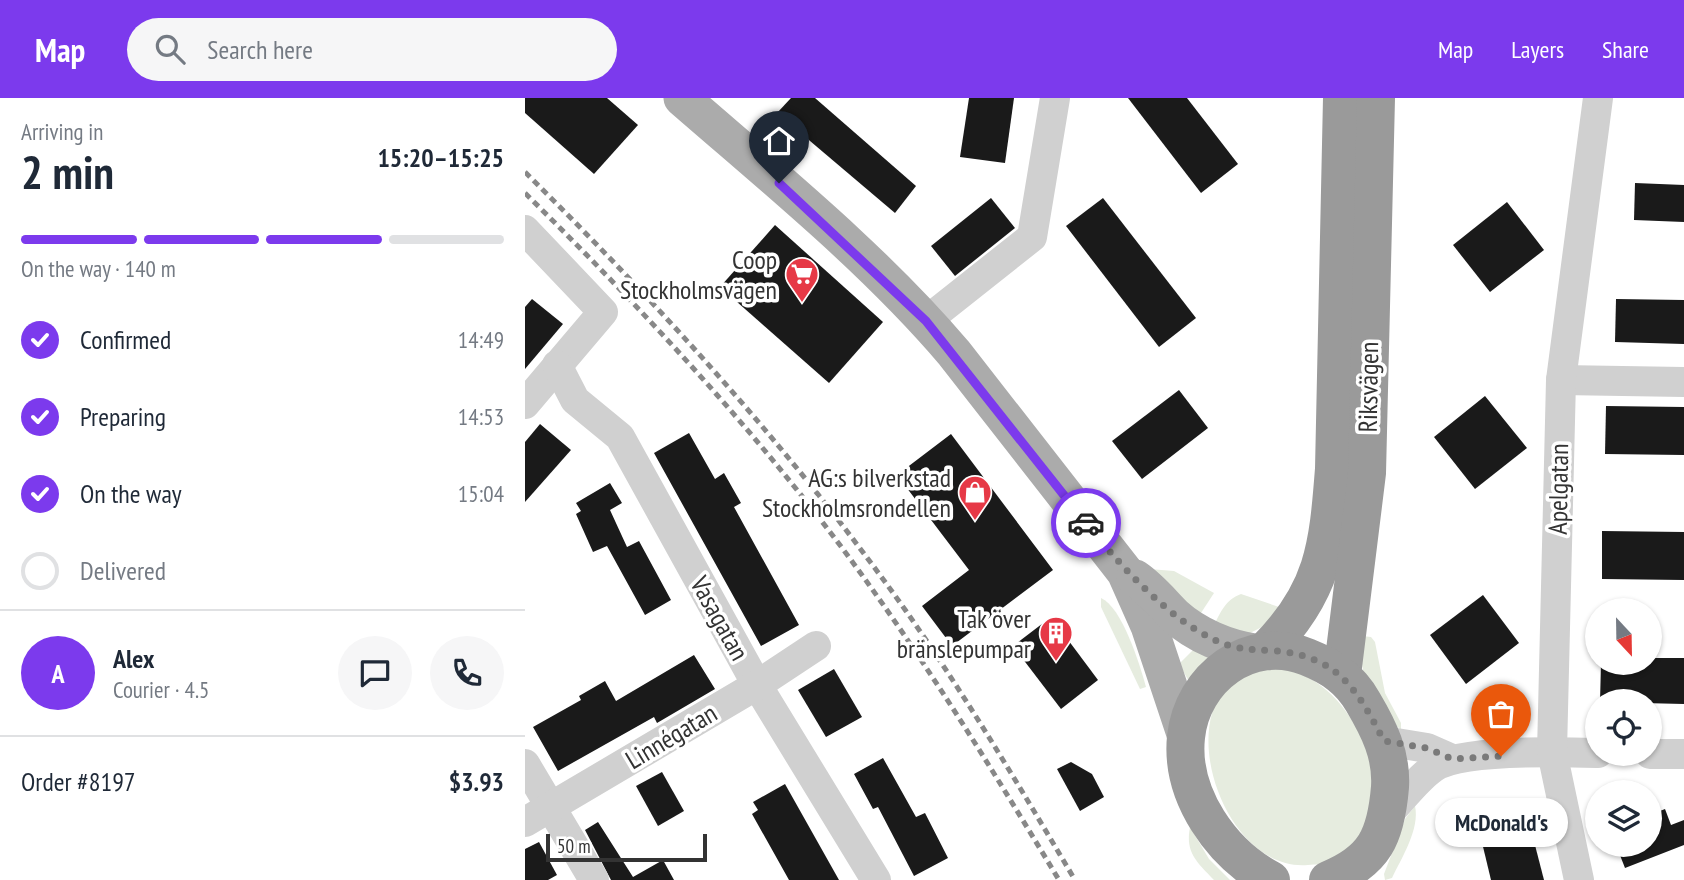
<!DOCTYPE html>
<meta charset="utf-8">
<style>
body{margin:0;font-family:"PT Sans Narrow",sans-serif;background:#f6f6f7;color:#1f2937;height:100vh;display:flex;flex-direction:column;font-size:26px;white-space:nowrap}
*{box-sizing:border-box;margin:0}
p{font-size:23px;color:#747a83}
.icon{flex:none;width:38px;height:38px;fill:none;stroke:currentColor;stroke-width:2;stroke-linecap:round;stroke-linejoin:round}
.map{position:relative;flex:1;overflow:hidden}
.side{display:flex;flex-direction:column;background:#fff;width:525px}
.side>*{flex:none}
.needle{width:46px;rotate:158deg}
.fabs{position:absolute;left:1060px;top:500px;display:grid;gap:14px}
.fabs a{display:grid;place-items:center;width:77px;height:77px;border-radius:50%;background:#fff;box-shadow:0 2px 5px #0004;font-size:35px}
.scale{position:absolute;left:21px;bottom:18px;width:161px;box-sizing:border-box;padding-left:7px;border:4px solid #333;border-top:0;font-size:19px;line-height:24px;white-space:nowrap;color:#333;-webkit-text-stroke:5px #fff;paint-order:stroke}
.pin{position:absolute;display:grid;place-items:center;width:60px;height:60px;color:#fff;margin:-72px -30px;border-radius:50% 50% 50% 0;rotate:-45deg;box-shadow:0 0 7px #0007}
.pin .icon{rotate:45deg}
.courier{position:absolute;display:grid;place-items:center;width:70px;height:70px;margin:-35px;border:5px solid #7c3aed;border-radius:50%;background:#fff;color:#222;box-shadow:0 2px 9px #0007}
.bubble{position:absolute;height:49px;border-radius:24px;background:#fff;box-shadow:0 2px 5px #0004;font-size:23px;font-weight:700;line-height:49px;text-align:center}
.overview em{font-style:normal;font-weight:700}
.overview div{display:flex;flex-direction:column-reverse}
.overview{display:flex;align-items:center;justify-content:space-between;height:119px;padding:0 21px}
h1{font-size:46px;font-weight:700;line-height:52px}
.bar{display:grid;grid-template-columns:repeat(4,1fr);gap:10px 7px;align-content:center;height:84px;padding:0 21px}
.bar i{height:9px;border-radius:5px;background:#e0e1e3}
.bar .selected{background:#7c3aed}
.bar p{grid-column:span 4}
.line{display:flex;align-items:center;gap:18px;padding:0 21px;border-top:2px solid #e0e1e3}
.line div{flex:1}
.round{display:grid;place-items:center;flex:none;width:74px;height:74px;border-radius:37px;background:#f6f6f7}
ol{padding:0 21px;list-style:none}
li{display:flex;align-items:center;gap:21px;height:77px}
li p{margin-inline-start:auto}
li .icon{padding:7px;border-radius:50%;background:#7c3aed;color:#fff;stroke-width:4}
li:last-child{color:#747a83}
li i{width:38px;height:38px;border:4px solid #e0e1e3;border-radius:50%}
header{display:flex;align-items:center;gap:42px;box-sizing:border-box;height:98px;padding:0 35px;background:#7c3aed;color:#fff}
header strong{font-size:33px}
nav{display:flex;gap:38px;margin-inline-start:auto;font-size:24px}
.search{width:490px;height:63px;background:#f6f6f7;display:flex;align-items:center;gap:18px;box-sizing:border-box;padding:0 24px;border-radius:38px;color:#747a83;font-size:26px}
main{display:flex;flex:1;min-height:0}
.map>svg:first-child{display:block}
.green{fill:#e6ecdf}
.building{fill:#1a1a1a}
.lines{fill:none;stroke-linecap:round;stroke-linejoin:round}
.minor{stroke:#d0d0d0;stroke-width:30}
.major{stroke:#ababab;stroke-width:37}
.highway{stroke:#9a9a9a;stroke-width:38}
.rail{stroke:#888;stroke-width:5;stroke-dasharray:7 5;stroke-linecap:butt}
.done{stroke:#7a7a7a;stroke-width:7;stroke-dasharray:0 12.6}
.route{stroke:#7c3aed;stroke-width:9}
.labels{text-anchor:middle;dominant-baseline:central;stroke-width:7;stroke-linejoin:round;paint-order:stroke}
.poi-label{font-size:26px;fill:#333;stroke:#fff;text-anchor:end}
.street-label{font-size:26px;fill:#333;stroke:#fff}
</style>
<header>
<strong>Map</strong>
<div class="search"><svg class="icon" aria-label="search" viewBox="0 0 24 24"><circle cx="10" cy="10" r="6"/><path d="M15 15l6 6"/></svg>Search here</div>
<nav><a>Map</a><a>Layers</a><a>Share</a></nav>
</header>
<main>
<section class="side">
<div class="overview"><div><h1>2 min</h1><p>Arriving in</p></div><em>15:20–15:25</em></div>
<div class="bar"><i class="selected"></i><i class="selected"></i><i class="selected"></i><i></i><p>On the way · 140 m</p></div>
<ol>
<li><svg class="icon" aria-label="check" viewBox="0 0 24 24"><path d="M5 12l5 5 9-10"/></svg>Confirmed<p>14:49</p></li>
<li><svg class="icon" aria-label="check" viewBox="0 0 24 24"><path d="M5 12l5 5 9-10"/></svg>Preparing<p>14:53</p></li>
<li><svg class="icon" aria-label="check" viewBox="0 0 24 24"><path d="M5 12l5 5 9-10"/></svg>On the way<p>15:04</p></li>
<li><i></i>Delivered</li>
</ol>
<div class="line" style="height:126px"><b class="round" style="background:#7c3aed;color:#fff">A</b><div><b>Alex</b><p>Courier · 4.5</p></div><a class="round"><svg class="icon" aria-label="chat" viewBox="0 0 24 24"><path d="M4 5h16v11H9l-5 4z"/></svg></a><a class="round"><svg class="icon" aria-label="phone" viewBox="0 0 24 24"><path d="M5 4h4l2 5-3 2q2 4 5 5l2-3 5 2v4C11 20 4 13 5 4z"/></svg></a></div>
<div class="line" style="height:91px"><div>Order #8197</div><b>$3.93</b></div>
</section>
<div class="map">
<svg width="1159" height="782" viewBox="0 0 1159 782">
<rect width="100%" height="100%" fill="#fff"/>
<g class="green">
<path d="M624,471L649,473L689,495L674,518Z"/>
<path d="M716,496L757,510L739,528L719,538L689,527C696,514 700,502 716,496Z"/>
<path d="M576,500C597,509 615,567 621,589L615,591L576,509Z"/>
<path d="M837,538L846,539L850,544L860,595L876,625V632C845,603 833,580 837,538Z"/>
<path d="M676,544L693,550L665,585L654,566Z"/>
<path d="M740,565C755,570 773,574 786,581C819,600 847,646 848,684C849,701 842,721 839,738C828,746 817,758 805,764C799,767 790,766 783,767C708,774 656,646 699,591C707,580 728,572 740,565Z"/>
<path d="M890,708C895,731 877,759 867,780L860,782L859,776L880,721Z"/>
<path d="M665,729L684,761L705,782H689C672,764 660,755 665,729Z"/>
</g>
<g class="building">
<path d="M0,0H82L113,27L69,76L0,15Z"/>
<path d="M266,0H290L391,88L370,115L252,15Z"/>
<path d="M444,0H489L480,65L435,59Z"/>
<path d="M603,0H662L713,66L676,95Z"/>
<path d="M1110,85L1159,87V124L1109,122Z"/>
<path d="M466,100L490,130L430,178L406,148Z"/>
<path d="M578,100L671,220L634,249L541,128Z"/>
<path d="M982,104L1019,152L965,194L928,147Z"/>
<path d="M250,127L358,224L304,285L195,189Z"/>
<path d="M7,201L38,226L0,271V209Z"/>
<path d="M1091,201L1159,202V246L1090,244Z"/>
<path d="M654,292L683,330L617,381L587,343Z"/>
<path d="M960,298L1002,350L950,391L909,339Z"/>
<path d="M1081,308L1159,309V357L1080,356Z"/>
<path d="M15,326L46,352L0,404V344Z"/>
<path d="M164,335L190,381L199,375L216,405L209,409L274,527L236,548L129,355Z"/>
<path d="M426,336L528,472L427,548L397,508L444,472L372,377Z"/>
<path d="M85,385L97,405L85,412L102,449L114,443L146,502L120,517L82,448L68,454L51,416L56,413L51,405Z"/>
<path d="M1077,433L1159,434V482L1077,481Z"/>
<path d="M958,497L994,545L941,586L905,537Z"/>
<path d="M526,519L573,582L536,611L488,548Z"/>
<path d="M169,557L190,591L132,625L129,619L33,673L8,629L56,602L54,598L80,583L91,603Z"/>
<path d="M1125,560H1159V606L1075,604L1076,565H1125Z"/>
<path d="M309,571L337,619L301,639L273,592Z"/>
<path d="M358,660L391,719L400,715L423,760L389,778L353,709L348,711L329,676Z"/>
<path d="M546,664L567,676L579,699L555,713L532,671Z"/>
<path d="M137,674L159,713L133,728L111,688Z"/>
<path d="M260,686L314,782H264L227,716L233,712L228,704Z"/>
<path d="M1140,711L1146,727L1159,722V747L1100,770L1091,747H1125V717Z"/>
<path d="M1003,720L1019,782H966L954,732Z"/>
<path d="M73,724L108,779L138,762L149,782H86L60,732Z"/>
<path d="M14,744L32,777L23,782H0V751Z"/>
</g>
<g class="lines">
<g class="minor">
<path d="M0,132L78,214L0,306"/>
<path d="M401,223L507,139L530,0"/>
<path d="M32,267L50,302L95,339L232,587L351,782"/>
<path d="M1036,282L1159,284"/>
<path d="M859,643L902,650L927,661"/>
<path d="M1125,656H1159"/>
<path d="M0,666L69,782"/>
<path d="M863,716C877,702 891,682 908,670C935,651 1037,654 1073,655"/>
<path d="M0,724L232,587L291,548"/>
<path d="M1054,782L1027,654L1036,282L1073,0"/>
</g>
<g class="major">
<path d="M157,0C250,81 349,161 429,255L600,474L624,528L661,639"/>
<path d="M610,480C625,490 637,505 650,518C671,537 702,550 730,554"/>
</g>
<g class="highway">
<path d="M741,552C799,494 803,449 809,371L817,0"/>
<path d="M817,577L842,375L851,0"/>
<path d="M746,782C697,756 655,698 661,639C667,580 725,536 782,559C807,569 825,581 838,604C854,631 867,657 865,689C861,738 850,763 803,782"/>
</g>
<g class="rail">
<path d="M0,74C138,211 268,354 381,513C442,600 496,691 550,782"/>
<path d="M0,95C94,188 185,284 268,387C368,510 452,646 534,782"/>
</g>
</g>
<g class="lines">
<path class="done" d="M561,425C594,466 642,520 690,542C713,553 728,551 752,553C814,559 833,593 859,643L902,650L927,661L976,658"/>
<path class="route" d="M254,85L401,223L561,425"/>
</g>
<defs>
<symbol id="supermarket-pin" viewBox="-11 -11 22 30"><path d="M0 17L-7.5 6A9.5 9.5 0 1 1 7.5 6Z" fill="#e63946" stroke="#fff"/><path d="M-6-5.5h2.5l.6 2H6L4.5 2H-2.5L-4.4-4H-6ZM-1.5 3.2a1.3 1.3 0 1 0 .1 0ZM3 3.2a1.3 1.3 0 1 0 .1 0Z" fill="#fff"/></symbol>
<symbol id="shop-pin" viewBox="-11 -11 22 30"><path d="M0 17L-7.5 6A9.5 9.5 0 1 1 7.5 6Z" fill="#e63946" stroke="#fff"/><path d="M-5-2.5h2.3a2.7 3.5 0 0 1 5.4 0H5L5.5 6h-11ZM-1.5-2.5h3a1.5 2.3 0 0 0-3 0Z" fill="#fff"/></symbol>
<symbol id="building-pin" viewBox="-11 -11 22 30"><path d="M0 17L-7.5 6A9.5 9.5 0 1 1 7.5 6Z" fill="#e63946" stroke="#fff"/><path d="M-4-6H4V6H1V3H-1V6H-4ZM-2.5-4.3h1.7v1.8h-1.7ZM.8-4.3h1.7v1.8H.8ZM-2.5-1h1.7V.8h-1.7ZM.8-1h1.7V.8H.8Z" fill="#fff"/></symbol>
</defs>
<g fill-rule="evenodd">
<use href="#supermarket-pin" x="258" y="157" width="38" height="52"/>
<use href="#shop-pin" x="431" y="375" width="38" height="52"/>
<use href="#building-pin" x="512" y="516" width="38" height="52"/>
</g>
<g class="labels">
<g class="poi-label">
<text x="252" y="161">Coop<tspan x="252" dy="30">Stockholmsvägen</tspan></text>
<text x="426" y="379">AG:s bilverkstad<tspan x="426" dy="30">Stockholmsrondellen</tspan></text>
<text x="506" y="520">Tak över<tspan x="506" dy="30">bränslepumpar</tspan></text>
</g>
<g class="street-label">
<text transform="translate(843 289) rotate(-89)">Riksvägen</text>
<text transform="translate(1033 391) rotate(-89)">Apelgatan</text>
<text transform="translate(195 520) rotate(61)">Vasagatan</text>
<text transform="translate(146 638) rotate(-31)">Linnégatan</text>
</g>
</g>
</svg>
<div class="fabs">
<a><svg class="needle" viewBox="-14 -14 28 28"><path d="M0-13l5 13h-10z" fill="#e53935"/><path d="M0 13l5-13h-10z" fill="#747a83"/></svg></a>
<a><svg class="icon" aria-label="locate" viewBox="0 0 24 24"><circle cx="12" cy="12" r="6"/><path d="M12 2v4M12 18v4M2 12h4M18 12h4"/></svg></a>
<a><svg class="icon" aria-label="layers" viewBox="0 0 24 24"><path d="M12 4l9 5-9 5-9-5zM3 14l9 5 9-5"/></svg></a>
</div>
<div class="scale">50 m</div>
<div class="pin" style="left:976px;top:658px;background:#ea580c"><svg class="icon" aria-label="bag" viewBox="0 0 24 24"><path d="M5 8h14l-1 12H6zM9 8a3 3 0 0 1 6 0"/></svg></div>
<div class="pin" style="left:254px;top:85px;background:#1f2937"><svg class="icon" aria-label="home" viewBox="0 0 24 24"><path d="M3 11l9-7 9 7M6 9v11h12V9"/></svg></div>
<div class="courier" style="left:561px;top:425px"><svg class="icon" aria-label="car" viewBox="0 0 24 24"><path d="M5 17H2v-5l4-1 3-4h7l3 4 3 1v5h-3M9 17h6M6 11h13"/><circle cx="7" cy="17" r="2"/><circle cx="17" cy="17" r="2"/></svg></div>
<div class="bubble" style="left:910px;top:700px;width:133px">McDonald's</div>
</div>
</main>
